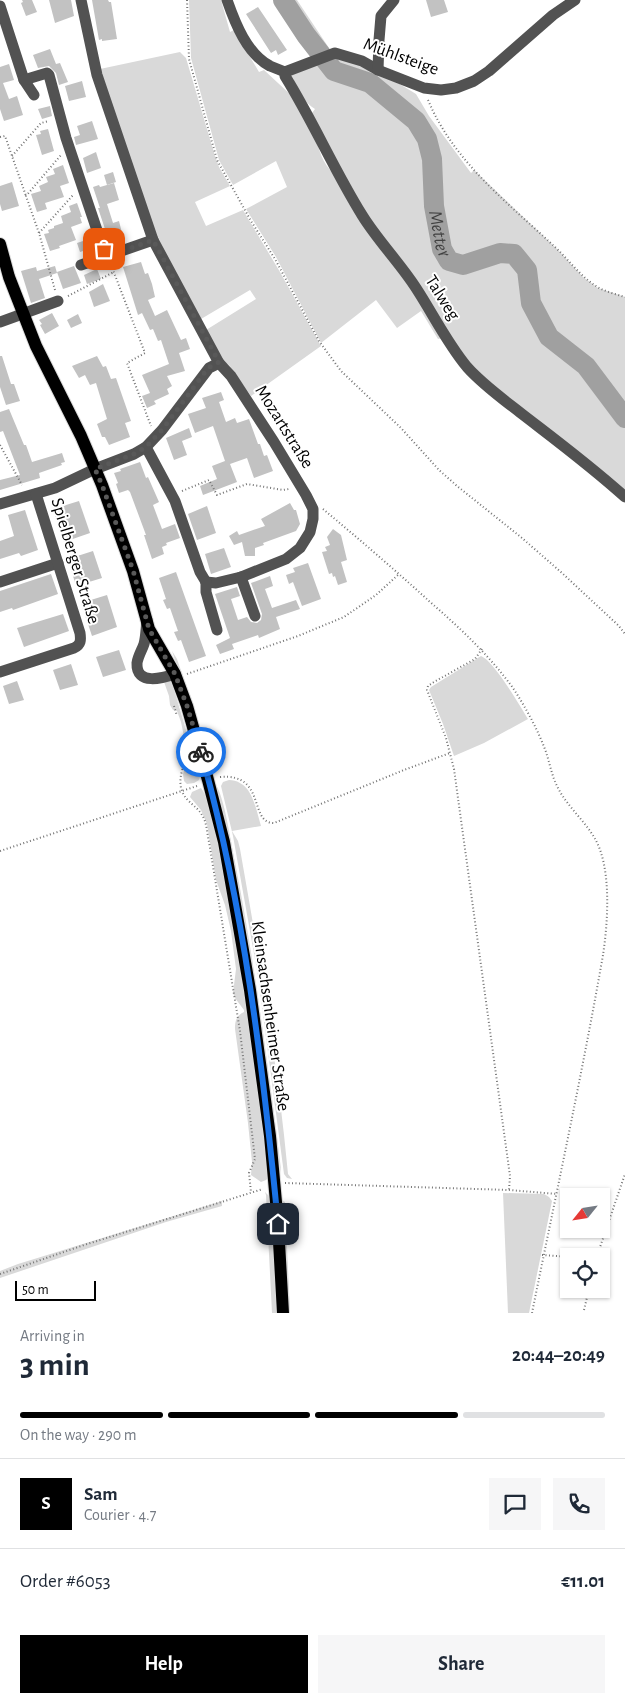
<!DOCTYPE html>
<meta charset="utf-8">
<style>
body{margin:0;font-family:"Alegreya Sans",sans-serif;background:#f6f6f7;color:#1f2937;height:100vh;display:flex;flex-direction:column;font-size:19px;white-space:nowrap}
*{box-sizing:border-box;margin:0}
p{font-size:16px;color:#747a83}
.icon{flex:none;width:28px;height:28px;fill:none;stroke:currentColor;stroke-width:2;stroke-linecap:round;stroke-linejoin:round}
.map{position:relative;height:1313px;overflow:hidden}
.side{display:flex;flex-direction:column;background:#fff;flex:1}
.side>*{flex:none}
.needle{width:32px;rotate:240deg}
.buttons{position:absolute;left:560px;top:1188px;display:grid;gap:10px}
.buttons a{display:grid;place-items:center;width:50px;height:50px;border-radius:0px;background:#fff;box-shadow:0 1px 4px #0004;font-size:25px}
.scale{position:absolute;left:15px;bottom:12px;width:81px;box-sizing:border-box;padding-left:5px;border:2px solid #000;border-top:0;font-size:14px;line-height:18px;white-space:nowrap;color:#000;-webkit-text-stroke:4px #fff;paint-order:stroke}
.pin{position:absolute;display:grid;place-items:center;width:42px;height:42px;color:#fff;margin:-21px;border-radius:10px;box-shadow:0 2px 8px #0006}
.courier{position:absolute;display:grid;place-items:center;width:50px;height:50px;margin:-25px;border:4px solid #1a73e8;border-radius:50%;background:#fff;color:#222;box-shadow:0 1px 6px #0007}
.head em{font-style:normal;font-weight:700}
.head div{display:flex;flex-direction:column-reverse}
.head{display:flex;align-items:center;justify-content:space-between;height:85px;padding:0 20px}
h1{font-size:32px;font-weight:700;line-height:38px}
.bar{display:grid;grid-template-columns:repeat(4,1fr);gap:8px 5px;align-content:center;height:60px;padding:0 20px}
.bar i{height:6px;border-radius:4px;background:#e0e1e3}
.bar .selected{background:#000}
.bar p{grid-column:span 4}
.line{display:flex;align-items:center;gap:12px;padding:0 20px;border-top:1px solid #e0e1e3}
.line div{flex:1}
.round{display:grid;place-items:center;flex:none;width:52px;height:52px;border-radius:0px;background:#f6f6f7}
.primary-button{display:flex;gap:10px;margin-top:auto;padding:10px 20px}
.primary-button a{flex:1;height:58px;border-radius:0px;background:#000;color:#fff;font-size:20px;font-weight:700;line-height:58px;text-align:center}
.primary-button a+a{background:#f6f6f7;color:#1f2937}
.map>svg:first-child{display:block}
.green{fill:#d9d9d9}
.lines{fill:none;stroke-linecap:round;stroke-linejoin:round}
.river{stroke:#a0a0a0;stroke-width:20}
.building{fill:#c2c2c2}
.major-casing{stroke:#dbdbdb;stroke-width:14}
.path{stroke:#747474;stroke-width:2;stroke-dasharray:1 2.5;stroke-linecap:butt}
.minor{stroke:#525252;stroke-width:11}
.major{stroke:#000;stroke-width:12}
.done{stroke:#595959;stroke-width:5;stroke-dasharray:0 9}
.route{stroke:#1a73e8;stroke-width:6}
.labels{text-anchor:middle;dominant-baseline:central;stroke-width:4;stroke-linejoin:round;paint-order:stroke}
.street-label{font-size:18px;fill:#000;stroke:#fff}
.water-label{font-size:19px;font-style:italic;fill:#414141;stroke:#fff}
</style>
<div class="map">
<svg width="625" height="1313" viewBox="0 0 625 1313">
<rect width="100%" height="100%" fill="#fff"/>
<g class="green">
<path d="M189,0H221L230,32L234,30L259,72L264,70L292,96L317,140C319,154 326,169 338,177L312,113L315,109C304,102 297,90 293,78L285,72L335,53L362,61L416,94L429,116L471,173L474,170L558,250L583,277L598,288L625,297V491L478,374L414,286L443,338L438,339L421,311L397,328L376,300L321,343L276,257L246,209L287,187L276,161L233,185L219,160L191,58Z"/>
<path d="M274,0H297L329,48L313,57Z"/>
<path d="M180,52L186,58L215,156L219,167L230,186L195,202L206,226L243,210L280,272L321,346L251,396L229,365L220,359L206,330L256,299L250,290L201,319L162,247L150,221L100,69Z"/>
<path d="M172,651L177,659L204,738L212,770Z"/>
<path d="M481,656C494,661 520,706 528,719L484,743L454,756L443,724L429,690L431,687Z"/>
<path d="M170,676L200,777L199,780L194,783L187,784L184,781L183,774L189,755L187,751L181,722L177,711L173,710L170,705L169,696L163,679Z"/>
<path d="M229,780C252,781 255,806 261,826L232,831L238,841L240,849C259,957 278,1065 288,1174L292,1179L287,1178L284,1174L258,976L233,836L221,786L223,782Z"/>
<path d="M216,785C225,799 231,844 235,862C255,964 268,1067 281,1169V1173Z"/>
<path d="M201,788C211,800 220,855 223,872C242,973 257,1075 269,1177L266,1180L261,1182L251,1175L252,1162L248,1123L235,1029C235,1021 236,1016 244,1012V1010L235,998L233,993L236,969L231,931L225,905L216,880L207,824L201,810L190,797L192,792Z"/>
<path d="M265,1192L270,1197L277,1313H272L266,1195Z"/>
<path d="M503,1193L544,1194L549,1197L552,1201L529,1313H508Z"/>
<path d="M222,1201V1206L166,1222L0,1278V1271L18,1264Z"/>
<path d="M283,1201L285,1202L290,1313H289Z"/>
</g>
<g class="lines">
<path class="river" id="s1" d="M283,0L306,35L334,71L370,83L416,121L427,139L432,159L434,206L442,249L449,261L463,265L500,253L514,254L527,270L531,303L549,337L586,366L625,418"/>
</g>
<g class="building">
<path d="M22,0H32L37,12L26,16L21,3L23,2Z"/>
<path d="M49,0H71L74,16L55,23Z"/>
<path d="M92,0H108L109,2H111L117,39L102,41V39L99,40Z"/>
<path d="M426,0H444L448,12L431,17Z"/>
<path d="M258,7L287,50L278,55L276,50L271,53L246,14Z"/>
<path d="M50,49L56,64L60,63L68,82L59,85L56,73L49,66L38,68L33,55Z"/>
<path d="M9,64L14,80L3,83L9,99L17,96L23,115L4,121L0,109V67Z"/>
<path d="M82,81L86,97L69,101L65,86Z"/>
<path d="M50,106L52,116L42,119L38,109Z"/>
<path d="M92,121L98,139L76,145L74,137L80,135L77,126Z"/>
<path d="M48,129L54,151L42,155L36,135L41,134L40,131Z"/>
<path d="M96,152L101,168L87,173L83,158Z"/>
<path d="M63,165L69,183L60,186L64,197L45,203L47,209L37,212L31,194L41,191L39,186L48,182L46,177L55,174L53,169Z"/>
<path d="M113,172L116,182L107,185L104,175Z"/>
<path d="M12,182L19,206L2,211L0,204V186Z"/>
<path d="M114,183L119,200L107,204L113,223L119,221L122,233L118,234L120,238L109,241L98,208H100L93,187L99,185L100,187Z"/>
<path d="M77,203L82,217H80L82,223L71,227L76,240L59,246L60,248L50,251L44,234L49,233L48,230L54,228V226L63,223L61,216L71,212L69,206Z"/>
<path d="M92,238L95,247L80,252L77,243Z"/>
<path d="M141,262L145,274L148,273L152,284L155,297L148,300L155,316L167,310L181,340L186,338L190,349L179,353L185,371L167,376L172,386L167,389L169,394L154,401L156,404L147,408L142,396L150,393L142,375L169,364L161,340L158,341L153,329L150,330L142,313L138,315L123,267Z"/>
<path d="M55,266L57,273L39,279L45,298L31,303L21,271L36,267L37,271Z"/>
<path d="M74,266L81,283L63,289L57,272Z"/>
<path d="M97,269L101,279L87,284L84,275Z"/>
<path d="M103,284L110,301L94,307L89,292Z"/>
<path d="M52,313L59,326L45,334L40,325L42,324L39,320Z"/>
<path d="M78,314L82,323L71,328L67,320Z"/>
<path d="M0,356H2L11,384H14L20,401L6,405L0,387Z"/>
<path d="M97,356L103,367L106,366L111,379L116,378L131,421L125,423L130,437L109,445L105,437H102L97,424L107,419L96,383L90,385L85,375L79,378L72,366Z"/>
<path d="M221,392L224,400L219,402L226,422L235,418L237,423L249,419L258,444H260L264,456L267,455L273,471L254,478L247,458L230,464L237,482L203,495L200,486L217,479L212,466L225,461L213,426L195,433L188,414L206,408L202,398Z"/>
<path d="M9,409L24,445H26L32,462L62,453L65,462L61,463L62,465L39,473L40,478L0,490V480L20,475L3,431L0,432V412Z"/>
<path d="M189,428L192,437L182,441L187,455L174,460L166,438Z"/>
<path d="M140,462L146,478L148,477L159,502L153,505L162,529L175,524L180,538L166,543L167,545L162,547L164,554L152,559L144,535H146L130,492L128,490L119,493L116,484L118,483L114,473L121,471L120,469Z"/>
<path d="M79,501L90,533L64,542L53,509Z"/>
<path d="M290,503L294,510H296L300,524L296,531L263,543L264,545L255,548V556H245L242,542L234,545L229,536L237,531L239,535L265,526L261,519Z"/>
<path d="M207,506L216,533L197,540L188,514Z"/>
<path d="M25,510L38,550L21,556L19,553L0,559V541L14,536L8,515Z"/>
<path d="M333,529L341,535L347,560L341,562L347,582L338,585L335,576L333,577L332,573L329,574L322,552L327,551L325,547L330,545L327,537Z"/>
<path d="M224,548L231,567L211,574L205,554Z"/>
<path d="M93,551L102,578L76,586L68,559Z"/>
<path d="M308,563L321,599L302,606L293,582L289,584L286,575L295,572L293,568Z"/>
<path d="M176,572L206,656L189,662L181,640L178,641L174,632L178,631L170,608L167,609L163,600L166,599L159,578Z"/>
<path d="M51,574L58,594L13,610L12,608L0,612V591Z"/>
<path d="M270,576L273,586L265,589L272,608L296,600L300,609L276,617L280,629L259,638L258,635L232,644L234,649L220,654L216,645L230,638L215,594L237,587L240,596L231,599L238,620L247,617L251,622L257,623L261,620L262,614L251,583Z"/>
<path d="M107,595L117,627L92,636L81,603Z"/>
<path d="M63,614L69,631L24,647L17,628Z"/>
<path d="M119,650L126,670L103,677L96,657Z"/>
<path d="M71,664L78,685L60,690L53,670Z"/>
<path d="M17,681L24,700L9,704L3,686Z"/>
</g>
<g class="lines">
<defs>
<path id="major" d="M0,244L9,277L36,346L81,436L102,485L133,571L149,629L175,674L187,706L208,780L224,842L250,990L270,1136L278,1224L283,1313"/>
</defs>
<use href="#major" class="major-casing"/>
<g class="path">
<path d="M187,0L189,59L217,160L251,221L275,259L319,341L341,371L401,428L439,470L457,486L522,538L562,573L619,626L625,634"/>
<path d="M428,100C454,162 507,202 555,247C569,260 580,276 596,286C605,292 616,294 625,297"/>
<path d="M0,137L5,136L26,196"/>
<path d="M12,156L41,123L49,121"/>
<path d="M39,233L74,194"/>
<path d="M111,265L145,353L127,363L151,426"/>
<path d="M55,290L39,233L26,196L61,155"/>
<path d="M68,296L114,272"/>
<path d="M0,445L22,485"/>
<path d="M182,491L209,480L217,495L247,484L283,490L289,489"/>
<path d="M323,509C359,539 395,570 429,601C460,628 489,655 513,688C526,708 538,730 546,752C550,764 552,777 558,788C567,806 583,819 594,837C612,866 608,922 603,955C582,1075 556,1194 532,1313"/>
<path d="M482,649L475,659L434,682L428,686L427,690L446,738L454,769L510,1176L509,1190"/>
<path d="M187,674L298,636L344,617L376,595L399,574"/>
<path d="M174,706L177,716"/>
<path d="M185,745C189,760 176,775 182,791C186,802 197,806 202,815C207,822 207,834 209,842L240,1031L255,1159L249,1173L251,1192"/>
<path d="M220,777C267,773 248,823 274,823L404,770L450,753"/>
<path d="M0,851L197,786"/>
<path d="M285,1183L509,1190L557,1194"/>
<path d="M542,1255L569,1257"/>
<path d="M597,1256L625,1174"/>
<path d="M0,1274L84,1245L263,1189"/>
<path d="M584,1310L589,1289"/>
</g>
<g class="minor">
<path d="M81,0L97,75L153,240L219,363L231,376L274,442L306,495L313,509V519L310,532L300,548L286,559L241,577L216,583L206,582"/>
<path d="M227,0C235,23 247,54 270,66C275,68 280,70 285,72L335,53L362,61L378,70L424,88L441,90L456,88L474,81L489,71L553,15L575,0"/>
<path d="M0,6L24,80L34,95"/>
<path d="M378,70L379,40L381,16L394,0"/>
<path d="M285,72V76C313,121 334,170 362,215C378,241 400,263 416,288C433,314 447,343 467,367C483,385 503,399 522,414C557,441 592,467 625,497"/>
<path d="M24,80L47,73L49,75L66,138L106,257"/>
<path d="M81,265L153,240"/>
<path d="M0,322L58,301"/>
<path d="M146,447L175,501L200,572L206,582"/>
<path d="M0,504L55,488L95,469L134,454L146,447L162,430L209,368L219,363"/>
<path d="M241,577L255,616"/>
<path d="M0,582L58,563"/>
<path d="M206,582V592L217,630"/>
<path d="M147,620C146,628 146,637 144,644C142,650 138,656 137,663C136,686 163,678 175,674"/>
<path d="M0,672L74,648C81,645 81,640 80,633L36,494"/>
</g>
<use href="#major" class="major"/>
</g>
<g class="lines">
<path class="done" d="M104,249L106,257L153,240L219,362L208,368L162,430L146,447L134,454L95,469L102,485L133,570L149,629L175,674L187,706L201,752"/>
<path class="route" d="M201,752C244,906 263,1066 278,1224"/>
</g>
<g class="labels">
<g class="street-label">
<text transform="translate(401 57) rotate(20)">Mühlsteige</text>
<text transform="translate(442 298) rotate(58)">Talweg</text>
<text transform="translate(284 427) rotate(58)">Mozartstraße</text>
<text transform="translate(75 561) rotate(73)">Spielberger Straße</text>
<text transform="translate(270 1016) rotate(82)">Kleinsachsenheimer Straße</text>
</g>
<g class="water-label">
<text stroke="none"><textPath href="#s1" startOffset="302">Metter</textPath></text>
</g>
</g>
</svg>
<div class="buttons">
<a><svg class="needle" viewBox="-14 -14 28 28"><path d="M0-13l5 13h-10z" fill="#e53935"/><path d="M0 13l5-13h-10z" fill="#747a83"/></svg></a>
<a><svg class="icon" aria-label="locate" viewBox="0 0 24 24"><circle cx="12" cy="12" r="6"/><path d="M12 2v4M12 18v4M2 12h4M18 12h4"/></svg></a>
</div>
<div class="scale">50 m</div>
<div class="pin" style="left:104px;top:249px;background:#ea580c"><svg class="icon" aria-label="bag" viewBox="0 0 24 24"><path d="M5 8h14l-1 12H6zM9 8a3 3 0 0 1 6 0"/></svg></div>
<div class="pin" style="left:278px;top:1224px;background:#1f2937"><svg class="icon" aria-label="home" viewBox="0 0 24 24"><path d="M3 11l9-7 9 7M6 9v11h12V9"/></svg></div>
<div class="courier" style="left:201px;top:752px"><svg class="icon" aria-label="bike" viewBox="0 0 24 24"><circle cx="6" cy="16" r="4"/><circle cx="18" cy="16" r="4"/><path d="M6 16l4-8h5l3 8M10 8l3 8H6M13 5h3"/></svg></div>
</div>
<section class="side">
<div class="head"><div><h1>3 min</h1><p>Arriving in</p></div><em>20:44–20:49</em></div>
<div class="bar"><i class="selected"></i><i class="selected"></i><i class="selected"></i><i></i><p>On the way · 290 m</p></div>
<div class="line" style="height:90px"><b class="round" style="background:#000;color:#fff">S</b><div><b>Sam</b><p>Courier · 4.7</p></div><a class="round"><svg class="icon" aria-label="chat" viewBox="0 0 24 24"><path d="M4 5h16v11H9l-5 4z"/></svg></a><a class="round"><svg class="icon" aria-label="phone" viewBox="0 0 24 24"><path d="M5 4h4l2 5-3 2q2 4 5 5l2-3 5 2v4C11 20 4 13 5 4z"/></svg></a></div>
<div class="line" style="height:65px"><div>Order #6053</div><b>€11.01</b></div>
<div class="primary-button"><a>Help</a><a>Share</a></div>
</section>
